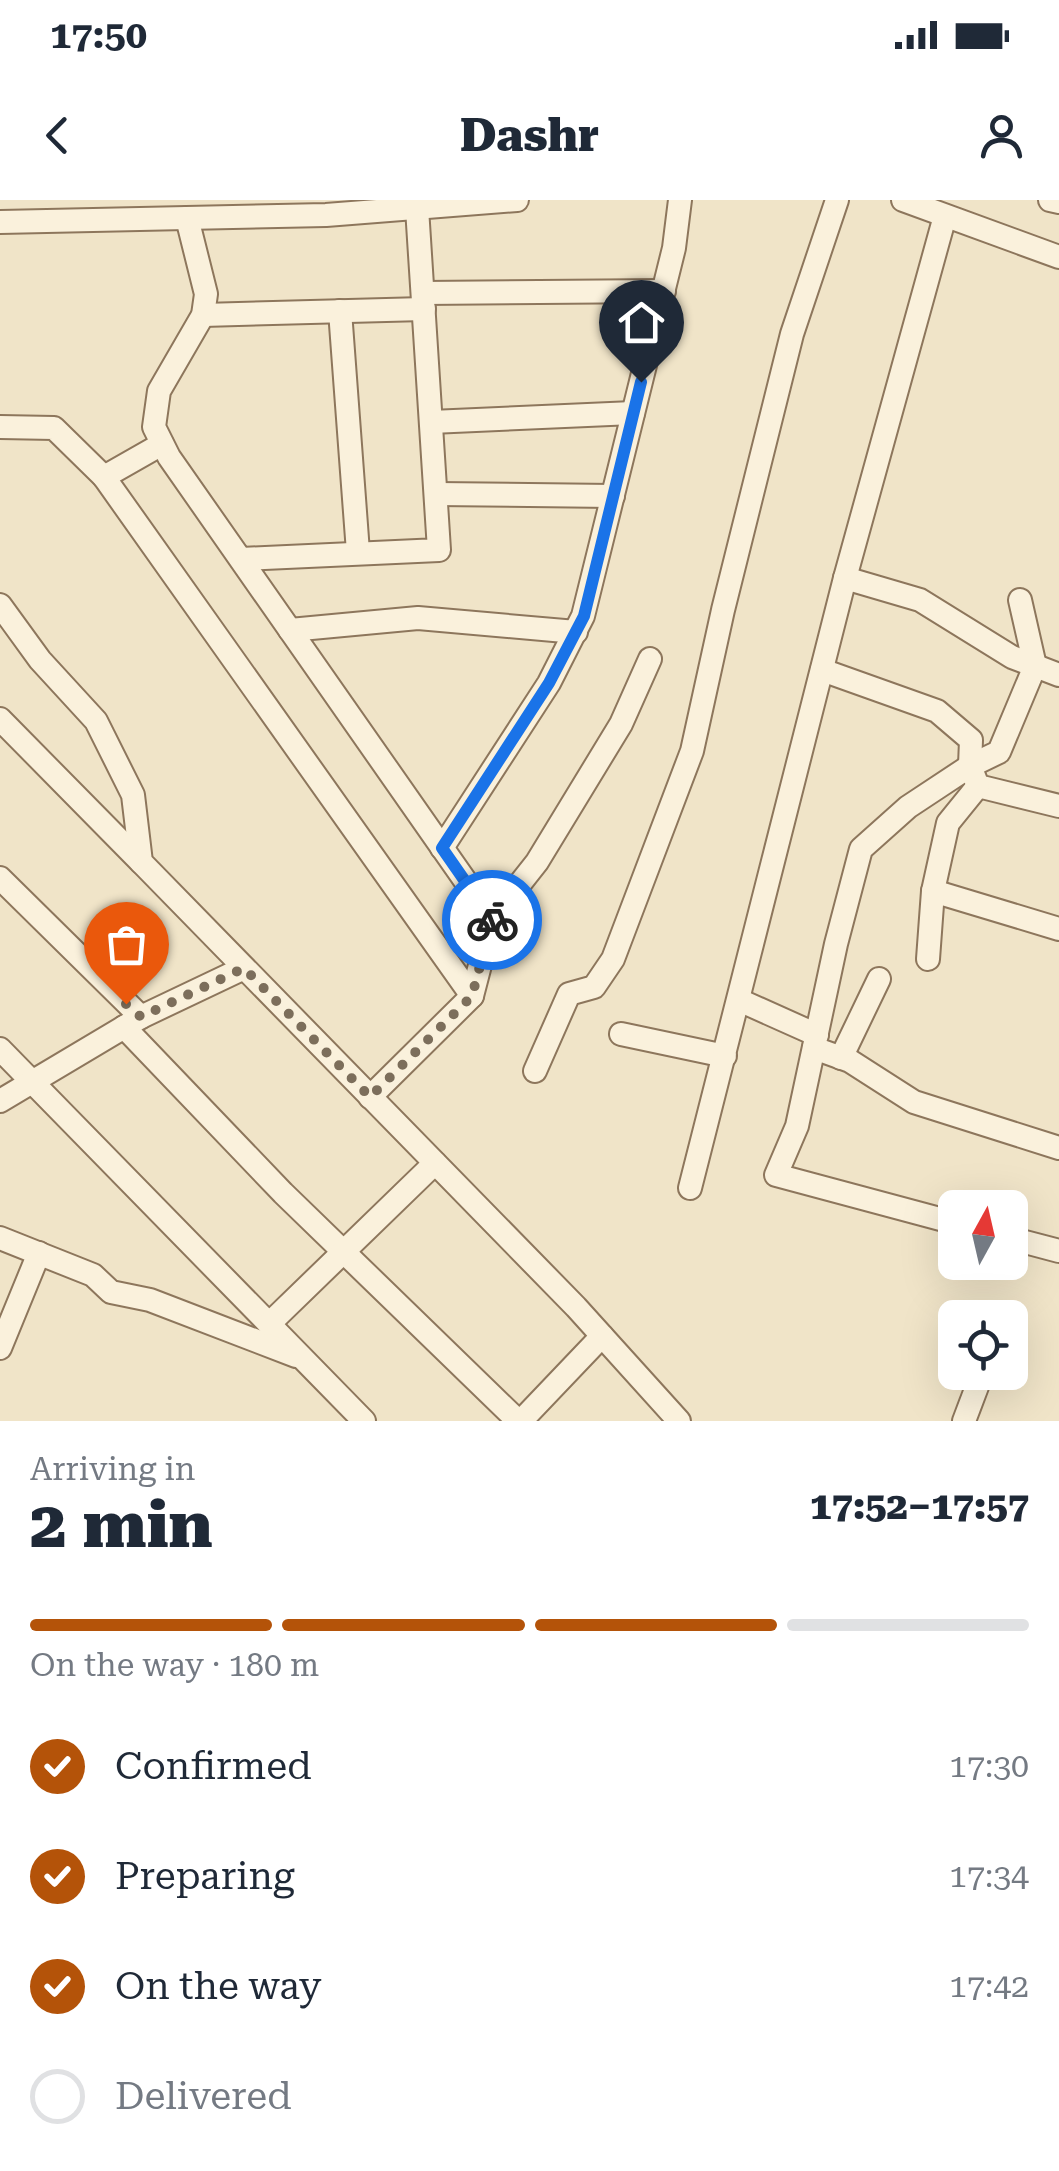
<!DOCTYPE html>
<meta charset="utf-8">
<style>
body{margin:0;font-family:"Roboto Serif",serif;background:#f6f6f7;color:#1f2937;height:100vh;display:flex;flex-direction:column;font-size:38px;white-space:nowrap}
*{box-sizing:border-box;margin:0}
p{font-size:32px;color:#747a83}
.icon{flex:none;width:55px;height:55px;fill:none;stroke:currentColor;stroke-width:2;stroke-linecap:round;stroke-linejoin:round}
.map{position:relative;height:1221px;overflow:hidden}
.drawer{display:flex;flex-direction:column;background:#fff;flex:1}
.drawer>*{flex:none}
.needle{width:65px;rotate:8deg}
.buttons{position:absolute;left:938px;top:990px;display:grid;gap:20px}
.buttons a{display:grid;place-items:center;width:90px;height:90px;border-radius:15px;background:#fff;box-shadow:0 10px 40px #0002;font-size:50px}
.pin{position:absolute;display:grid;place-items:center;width:85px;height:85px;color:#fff;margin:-102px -42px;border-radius:50% 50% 50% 0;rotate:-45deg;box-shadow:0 0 10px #0007}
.pin .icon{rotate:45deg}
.courier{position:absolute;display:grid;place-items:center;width:100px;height:100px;margin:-50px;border:8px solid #1a73e8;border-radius:50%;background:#fff;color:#222;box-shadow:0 2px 12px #0007}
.head em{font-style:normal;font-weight:800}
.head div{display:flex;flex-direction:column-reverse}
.head{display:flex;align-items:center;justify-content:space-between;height:170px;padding:0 30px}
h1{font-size:65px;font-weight:800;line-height:75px}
.bar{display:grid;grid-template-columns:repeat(4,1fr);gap:15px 10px;align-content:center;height:120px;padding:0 30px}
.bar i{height:12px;border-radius:8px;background:#e0e1e3}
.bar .on{background:#b45309}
.bar p{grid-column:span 4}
ol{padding:0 30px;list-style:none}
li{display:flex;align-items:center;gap:30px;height:110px}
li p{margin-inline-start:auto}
li .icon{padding:10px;border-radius:50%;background:#b45309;color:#fff;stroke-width:4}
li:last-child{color:#747a83}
li i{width:55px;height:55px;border:5px solid #e0e1e3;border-radius:50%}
.status{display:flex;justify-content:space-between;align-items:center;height:70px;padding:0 50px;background:#fff;direction:ltr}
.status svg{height:28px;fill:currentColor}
header{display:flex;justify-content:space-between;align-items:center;height:130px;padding:0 30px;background:#fff;font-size:45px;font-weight:800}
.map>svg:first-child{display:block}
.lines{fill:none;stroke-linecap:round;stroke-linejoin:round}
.minor-casing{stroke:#8d765c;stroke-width:26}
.minor{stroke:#faf1dc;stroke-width:22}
.done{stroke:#7c6e5b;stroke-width:10;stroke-dasharray:0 18}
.route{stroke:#1a73e8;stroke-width:12}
</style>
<div class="status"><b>17:50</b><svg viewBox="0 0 49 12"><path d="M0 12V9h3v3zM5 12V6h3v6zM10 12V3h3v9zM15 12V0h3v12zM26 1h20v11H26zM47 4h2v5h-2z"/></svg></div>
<header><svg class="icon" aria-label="back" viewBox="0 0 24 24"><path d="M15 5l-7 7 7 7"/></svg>Dashr<svg class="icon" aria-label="person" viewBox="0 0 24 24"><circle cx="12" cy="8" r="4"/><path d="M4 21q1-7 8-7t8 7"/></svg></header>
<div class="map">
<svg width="1059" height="1221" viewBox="0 0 1059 1221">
<rect width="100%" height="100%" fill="#f0e4c8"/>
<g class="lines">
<defs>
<g id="minor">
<path d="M903,0L1059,57"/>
<path d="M1050,0L1059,2"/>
<path d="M187,18L206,94L203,115L159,191L154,227L169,257L492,719"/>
<path d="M0,22L326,15L517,0"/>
<path d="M423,93L664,91"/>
<path d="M340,111L358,352"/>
<path d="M203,115L424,109"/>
<path d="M431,222L633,213"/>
<path d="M0,227L54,228L104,277L472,796"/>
<path d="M104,277L162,244"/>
<path d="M436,294L613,296"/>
<path d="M241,359L439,350L417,8"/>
<path d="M845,378L920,400L1012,457L1059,475"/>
<path d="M0,405L40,460L96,521L133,595L141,662L576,1107L679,1221"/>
<path d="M290,430L418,418L576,432"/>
<path d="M822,470L937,511L971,540L970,566L978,586L1059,606"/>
<path d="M0,519L141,662"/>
<path d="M442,648L549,483L583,416L674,48L680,0"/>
<path d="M0,678L141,817"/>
<path d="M933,691L1059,729"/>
<path d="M928,759L933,691L948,623L978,586"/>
<path d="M739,800L817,835"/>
<path d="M124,827L283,993L518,1221"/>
<path d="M621,834L725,856"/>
<path d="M814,848L850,861L914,902L1059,948"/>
<path d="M0,849L364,1221"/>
<path d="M841,858L879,779"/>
<path d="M535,871L569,794L594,787L613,759L692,551L723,410L792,134L837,0"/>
<path d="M370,897L472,796L492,719L537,662L621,524L650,459"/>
<path d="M0,901L141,817L244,768"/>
<path d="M690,988L845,378L945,16"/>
<path d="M955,1023L776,975L797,926L836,744L861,649L908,607L970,566L999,552L1035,466L1020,400"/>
<path d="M0,1038L93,1075L111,1092L150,1100L296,1156"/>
<path d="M1010,1038L1059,1051"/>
<path d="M269,1124L435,963"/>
<path d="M0,1148L39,1053"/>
<path d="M521,1221L602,1136"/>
<path d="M964,1221L978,1184"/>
</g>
</defs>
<use href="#minor" class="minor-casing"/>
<use href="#minor" class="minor"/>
</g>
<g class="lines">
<path class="done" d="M126,804L141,817L244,768L370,897L472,796L492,720"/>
<path class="route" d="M492,720L442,648L549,483L584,416L641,182"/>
</g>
</svg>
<div class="buttons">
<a><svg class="needle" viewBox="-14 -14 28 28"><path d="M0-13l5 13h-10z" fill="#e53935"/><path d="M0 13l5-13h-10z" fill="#747a83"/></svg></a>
<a><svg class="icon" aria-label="locate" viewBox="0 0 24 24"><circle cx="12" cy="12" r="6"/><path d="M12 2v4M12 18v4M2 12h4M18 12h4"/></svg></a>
</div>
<div class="pin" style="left:126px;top:804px;background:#ea580c"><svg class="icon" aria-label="bag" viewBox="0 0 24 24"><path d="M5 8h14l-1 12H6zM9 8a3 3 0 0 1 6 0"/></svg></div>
<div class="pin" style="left:641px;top:182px;background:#1f2937"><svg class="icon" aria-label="home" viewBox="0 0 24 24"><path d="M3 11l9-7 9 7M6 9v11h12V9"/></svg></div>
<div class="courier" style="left:492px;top:720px"><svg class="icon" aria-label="bike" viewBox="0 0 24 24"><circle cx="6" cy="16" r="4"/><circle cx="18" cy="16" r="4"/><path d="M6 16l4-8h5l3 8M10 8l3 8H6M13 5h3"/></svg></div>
</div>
<section class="drawer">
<div class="head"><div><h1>2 min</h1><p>Arriving in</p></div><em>17:52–17:57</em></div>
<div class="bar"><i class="on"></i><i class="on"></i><i class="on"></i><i></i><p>On the way · 180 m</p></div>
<ol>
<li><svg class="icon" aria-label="check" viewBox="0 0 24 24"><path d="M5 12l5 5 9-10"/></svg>Confirmed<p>17:30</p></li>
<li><svg class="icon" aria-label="check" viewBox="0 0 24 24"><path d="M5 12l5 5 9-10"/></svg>Preparing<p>17:34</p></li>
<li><svg class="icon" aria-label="check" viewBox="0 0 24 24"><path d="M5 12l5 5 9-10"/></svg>On the way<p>17:42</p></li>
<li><i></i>Delivered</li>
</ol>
</section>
